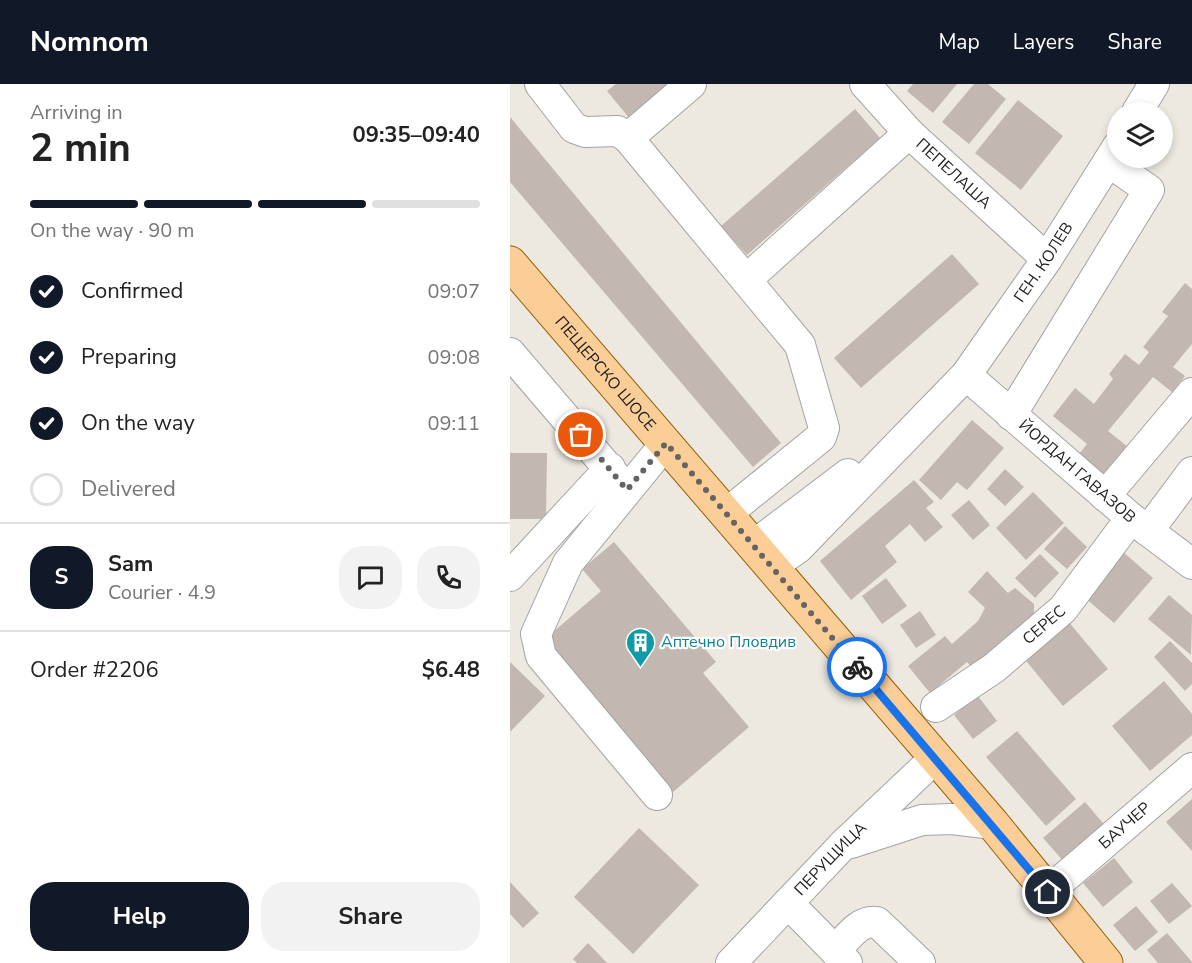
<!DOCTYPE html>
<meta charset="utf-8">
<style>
body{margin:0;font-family:"Nunito Sans",sans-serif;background:#f2f2f2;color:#222;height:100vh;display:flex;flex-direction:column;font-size:22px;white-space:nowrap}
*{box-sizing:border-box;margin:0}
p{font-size:20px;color:#767676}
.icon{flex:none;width:33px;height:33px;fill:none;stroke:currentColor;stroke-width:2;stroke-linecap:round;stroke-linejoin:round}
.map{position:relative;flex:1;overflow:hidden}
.panel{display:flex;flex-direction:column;background:#fff;width:510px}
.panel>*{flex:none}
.buttons{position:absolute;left:597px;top:18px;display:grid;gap:12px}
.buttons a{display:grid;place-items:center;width:66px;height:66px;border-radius:50%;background:#fff;box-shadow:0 3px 9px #0003;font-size:30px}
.pin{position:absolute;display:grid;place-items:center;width:51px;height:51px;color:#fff;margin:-26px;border:3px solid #fff;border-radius:50%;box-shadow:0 2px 6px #0007}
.courier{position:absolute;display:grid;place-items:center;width:60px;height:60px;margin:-30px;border:4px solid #1a73e8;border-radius:50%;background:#fff;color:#222;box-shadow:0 2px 8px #0007}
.headline em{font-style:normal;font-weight:700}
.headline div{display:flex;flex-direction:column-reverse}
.headline{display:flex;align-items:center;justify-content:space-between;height:102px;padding:0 30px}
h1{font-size:39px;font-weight:700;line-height:45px}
.bar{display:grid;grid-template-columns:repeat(4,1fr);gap:9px 6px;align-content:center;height:72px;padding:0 30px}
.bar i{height:8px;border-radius:4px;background:#e0e0e0}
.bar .current{background:#111827}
.bar p{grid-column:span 4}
.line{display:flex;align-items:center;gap:15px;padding:0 30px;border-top:2px solid #e0e0e0}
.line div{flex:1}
.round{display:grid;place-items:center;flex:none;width:63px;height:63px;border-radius:24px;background:#f2f2f2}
ol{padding:0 30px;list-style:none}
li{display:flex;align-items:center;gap:18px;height:66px}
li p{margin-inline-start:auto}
li .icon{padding:6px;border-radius:50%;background:#111827;color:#fff;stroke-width:4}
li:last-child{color:#767676}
li i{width:33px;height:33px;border:3px solid #e0e0e0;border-radius:50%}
.button{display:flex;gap:12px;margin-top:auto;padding:12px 30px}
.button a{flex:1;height:69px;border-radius:24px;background:#111827;color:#fff;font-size:24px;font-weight:700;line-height:69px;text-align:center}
.button a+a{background:#f2f2f2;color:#222}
header{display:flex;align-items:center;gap:36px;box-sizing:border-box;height:84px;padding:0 30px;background:#111827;color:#fff}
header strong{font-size:28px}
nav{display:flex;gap:33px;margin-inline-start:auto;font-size:21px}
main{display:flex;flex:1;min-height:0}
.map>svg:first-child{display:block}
.building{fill:#c2b8b1}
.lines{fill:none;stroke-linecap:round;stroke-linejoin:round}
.minor-casing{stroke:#a3a3a3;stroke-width:32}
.major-casing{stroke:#945f00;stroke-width:35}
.minor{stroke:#fff;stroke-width:30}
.major{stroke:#fbce98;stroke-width:33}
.done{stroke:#656461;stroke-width:6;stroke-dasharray:0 10.8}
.route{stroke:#1a73e8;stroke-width:8}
.labels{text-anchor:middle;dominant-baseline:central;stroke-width:4.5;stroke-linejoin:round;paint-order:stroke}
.street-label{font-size:16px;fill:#1c1c1c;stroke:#fff}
.culture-label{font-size:16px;fill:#0d838f;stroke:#fff;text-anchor:start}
</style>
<header>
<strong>Nomnom</strong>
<nav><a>Map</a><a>Layers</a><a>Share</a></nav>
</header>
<main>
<section class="panel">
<div class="headline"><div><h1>2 min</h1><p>Arriving in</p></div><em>09:35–09:40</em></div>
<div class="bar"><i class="current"></i><i class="current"></i><i class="current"></i><i></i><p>On the way · 90 m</p></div>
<ol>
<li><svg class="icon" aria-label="check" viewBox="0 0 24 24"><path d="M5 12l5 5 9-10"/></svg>Confirmed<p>09:07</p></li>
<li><svg class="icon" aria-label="check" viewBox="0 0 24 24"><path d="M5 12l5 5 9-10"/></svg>Preparing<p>09:08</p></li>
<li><svg class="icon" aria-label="check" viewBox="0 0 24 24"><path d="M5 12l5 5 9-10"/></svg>On the way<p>09:11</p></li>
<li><i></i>Delivered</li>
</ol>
<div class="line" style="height:108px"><b class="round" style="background:#111827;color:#fff">S</b><div><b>Sam</b><p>Courier · 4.9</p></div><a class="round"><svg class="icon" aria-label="chat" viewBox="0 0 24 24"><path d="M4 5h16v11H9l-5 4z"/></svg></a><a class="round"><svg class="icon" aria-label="phone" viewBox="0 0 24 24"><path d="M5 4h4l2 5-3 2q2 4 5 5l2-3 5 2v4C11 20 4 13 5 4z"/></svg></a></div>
<div class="line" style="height:78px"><div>Order #2206</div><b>$6.48</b></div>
<div class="button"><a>Help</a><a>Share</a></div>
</section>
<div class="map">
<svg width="682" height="879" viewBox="0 0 682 879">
<rect width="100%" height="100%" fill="#ede9e1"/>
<g class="building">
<path d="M106,0H161L120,35L97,7Z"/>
<path d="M403,0H447L423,29L397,7Z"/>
<path d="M464,0H478L496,15L459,60L432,38Z"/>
<path d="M508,16L553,52L511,106L465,69Z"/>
<path d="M345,25L370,54L237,171L211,142Z"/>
<path d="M0,33L271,359L243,383L0,98Z"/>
<path d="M442,170L469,200L351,304L324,274Z"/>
<path d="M675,199L682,205V260L663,283L675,292L662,308L643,293L598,347L623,367L600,395L569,370L577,360L543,332L565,304L584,320L603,295L599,290L615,270L629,281L639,268L633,263L658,232L652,228Z"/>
<path d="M462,336L494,364L457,406L447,398L431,416L409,396Z"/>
<path d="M0,369H37L36,435H0Z"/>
<path d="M495,385L514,403L495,422L477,405Z"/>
<path d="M404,396L424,418L416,424L433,443L415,458L400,440L375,462L387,478L341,516L310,477Z"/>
<path d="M523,408L554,439L516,476L486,444Z"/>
<path d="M459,416L480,441L463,456L441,431Z"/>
<path d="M555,442L577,463L557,485L534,465Z"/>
<path d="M104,458L206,578L193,589L239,643L156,714L98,645L106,638L36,554L91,507L72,485Z"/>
<path d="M612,467L643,494L604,539L573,512Z"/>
<path d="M530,470L549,489L525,514L505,494Z"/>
<path d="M477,487L498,509L505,504L524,520V535L465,587L457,578L420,609L398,582L435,552L442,560L468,537L475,524L458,508Z"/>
<path d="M376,494L397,522L372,540L352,512Z"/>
<path d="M659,511L682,531L681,571L638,535Z"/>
<path d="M410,527L426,551L406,564L390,541Z"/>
<path d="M557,536L598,585L553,622L513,573Z"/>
<path d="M660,557L682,579V600L675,607L644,573Z"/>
<path d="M0,578L35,612L0,648Z"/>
<path d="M654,597L682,630V651L640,687L602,642Z"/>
<path d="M468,612L487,637L463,655L444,631Z"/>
<path d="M507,647L566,715L536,742L476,673Z"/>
<path d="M682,715V767L656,738Z"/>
<path d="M575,718L598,745L556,780L533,754Z"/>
<path d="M129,744L189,801L123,870L64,813Z"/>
<path d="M604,774L623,798L593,823L573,799Z"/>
<path d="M0,798L29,829L13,844L0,830Z"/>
<path d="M662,799L682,822L659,840L640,817Z"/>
<path d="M626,822L648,848L625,867L603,841Z"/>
<path d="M657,849L682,878V879H648L637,866Z"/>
<path d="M78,859L97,879H67L63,875Z"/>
</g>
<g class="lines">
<defs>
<g id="minor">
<path d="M30,0L64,44L75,48L108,47L118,54L290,261L314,344L311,353L216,430"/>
<path id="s1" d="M355,0L399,49L537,175"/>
<path d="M627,28L644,0"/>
<path d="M118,54L181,0"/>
<path d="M236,196L399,49"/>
<path d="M0,269L117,406"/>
<path id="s2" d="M456,291L621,434L682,480"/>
<path d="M501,331L639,106L599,78"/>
<path d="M595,412L682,309"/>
<path d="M638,447L682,388"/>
<path d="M243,462L338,390"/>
<path id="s3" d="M261,483L288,464L456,291L537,175L608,62"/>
<path d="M0,492L100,384"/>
<path id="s4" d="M426,623L484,584L553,525L621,434"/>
<path d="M147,711L31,572L26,550L58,479L156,359"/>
<path d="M341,759L412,736L442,735L483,740"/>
<path id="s5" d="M548,799L682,684"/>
<path d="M278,819L337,879"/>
<path d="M325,867C337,855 349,835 367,838L410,879"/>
<path id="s6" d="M221,879L333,761L425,674"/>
</g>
<g id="major">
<path id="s7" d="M0,179L483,740L596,879"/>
</g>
</defs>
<use href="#minor" class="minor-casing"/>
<use href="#major" class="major-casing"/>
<use href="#minor" class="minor"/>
<use href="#major" class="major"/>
</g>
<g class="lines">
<path class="done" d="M71,351L117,406L156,359L347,583"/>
<path class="route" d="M347,583L538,808"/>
</g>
<defs>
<symbol id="building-pin" viewBox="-11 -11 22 30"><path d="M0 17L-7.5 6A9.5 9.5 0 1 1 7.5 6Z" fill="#0f9aa8" stroke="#fff"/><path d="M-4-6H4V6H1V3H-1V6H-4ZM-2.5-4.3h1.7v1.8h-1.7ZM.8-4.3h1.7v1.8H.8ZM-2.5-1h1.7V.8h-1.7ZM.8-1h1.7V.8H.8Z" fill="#fff"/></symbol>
</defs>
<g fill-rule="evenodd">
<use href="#building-pin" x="114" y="542" width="33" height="45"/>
</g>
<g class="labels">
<g class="street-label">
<text stroke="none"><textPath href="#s1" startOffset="126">ПЕПЕЛАША</textPath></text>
<text stroke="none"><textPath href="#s3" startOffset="411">ГЕН. КОЛЕВ</textPath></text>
<text stroke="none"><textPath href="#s7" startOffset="146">ПЕЩЕРСКО ШОСЕ</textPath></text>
<text stroke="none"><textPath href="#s2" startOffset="147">ЙОРДАН ГАВАЗОВ</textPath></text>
<text stroke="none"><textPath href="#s4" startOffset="136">СЕРЕС</textPath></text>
<text stroke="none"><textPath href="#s5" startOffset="88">БАУЧЕР</textPath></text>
<text stroke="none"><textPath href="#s6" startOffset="144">ПЕРУЩИЦА</textPath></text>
</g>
<g class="culture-label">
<text x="151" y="558">Аптечно Пловдив</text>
</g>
</g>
</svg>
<div class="buttons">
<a><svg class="icon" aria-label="layers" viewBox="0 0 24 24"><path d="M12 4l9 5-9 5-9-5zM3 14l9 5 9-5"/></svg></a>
</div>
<div class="pin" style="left:71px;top:351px;background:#ea580c"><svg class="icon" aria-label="bag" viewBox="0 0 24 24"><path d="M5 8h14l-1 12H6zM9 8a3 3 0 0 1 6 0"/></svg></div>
<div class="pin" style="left:538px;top:808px;background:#1f2937"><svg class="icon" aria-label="home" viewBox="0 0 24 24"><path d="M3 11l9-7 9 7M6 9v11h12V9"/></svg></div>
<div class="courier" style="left:347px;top:583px"><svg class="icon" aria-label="bike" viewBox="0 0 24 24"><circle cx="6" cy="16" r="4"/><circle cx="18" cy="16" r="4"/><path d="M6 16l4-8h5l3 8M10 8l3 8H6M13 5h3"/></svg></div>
</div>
</main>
